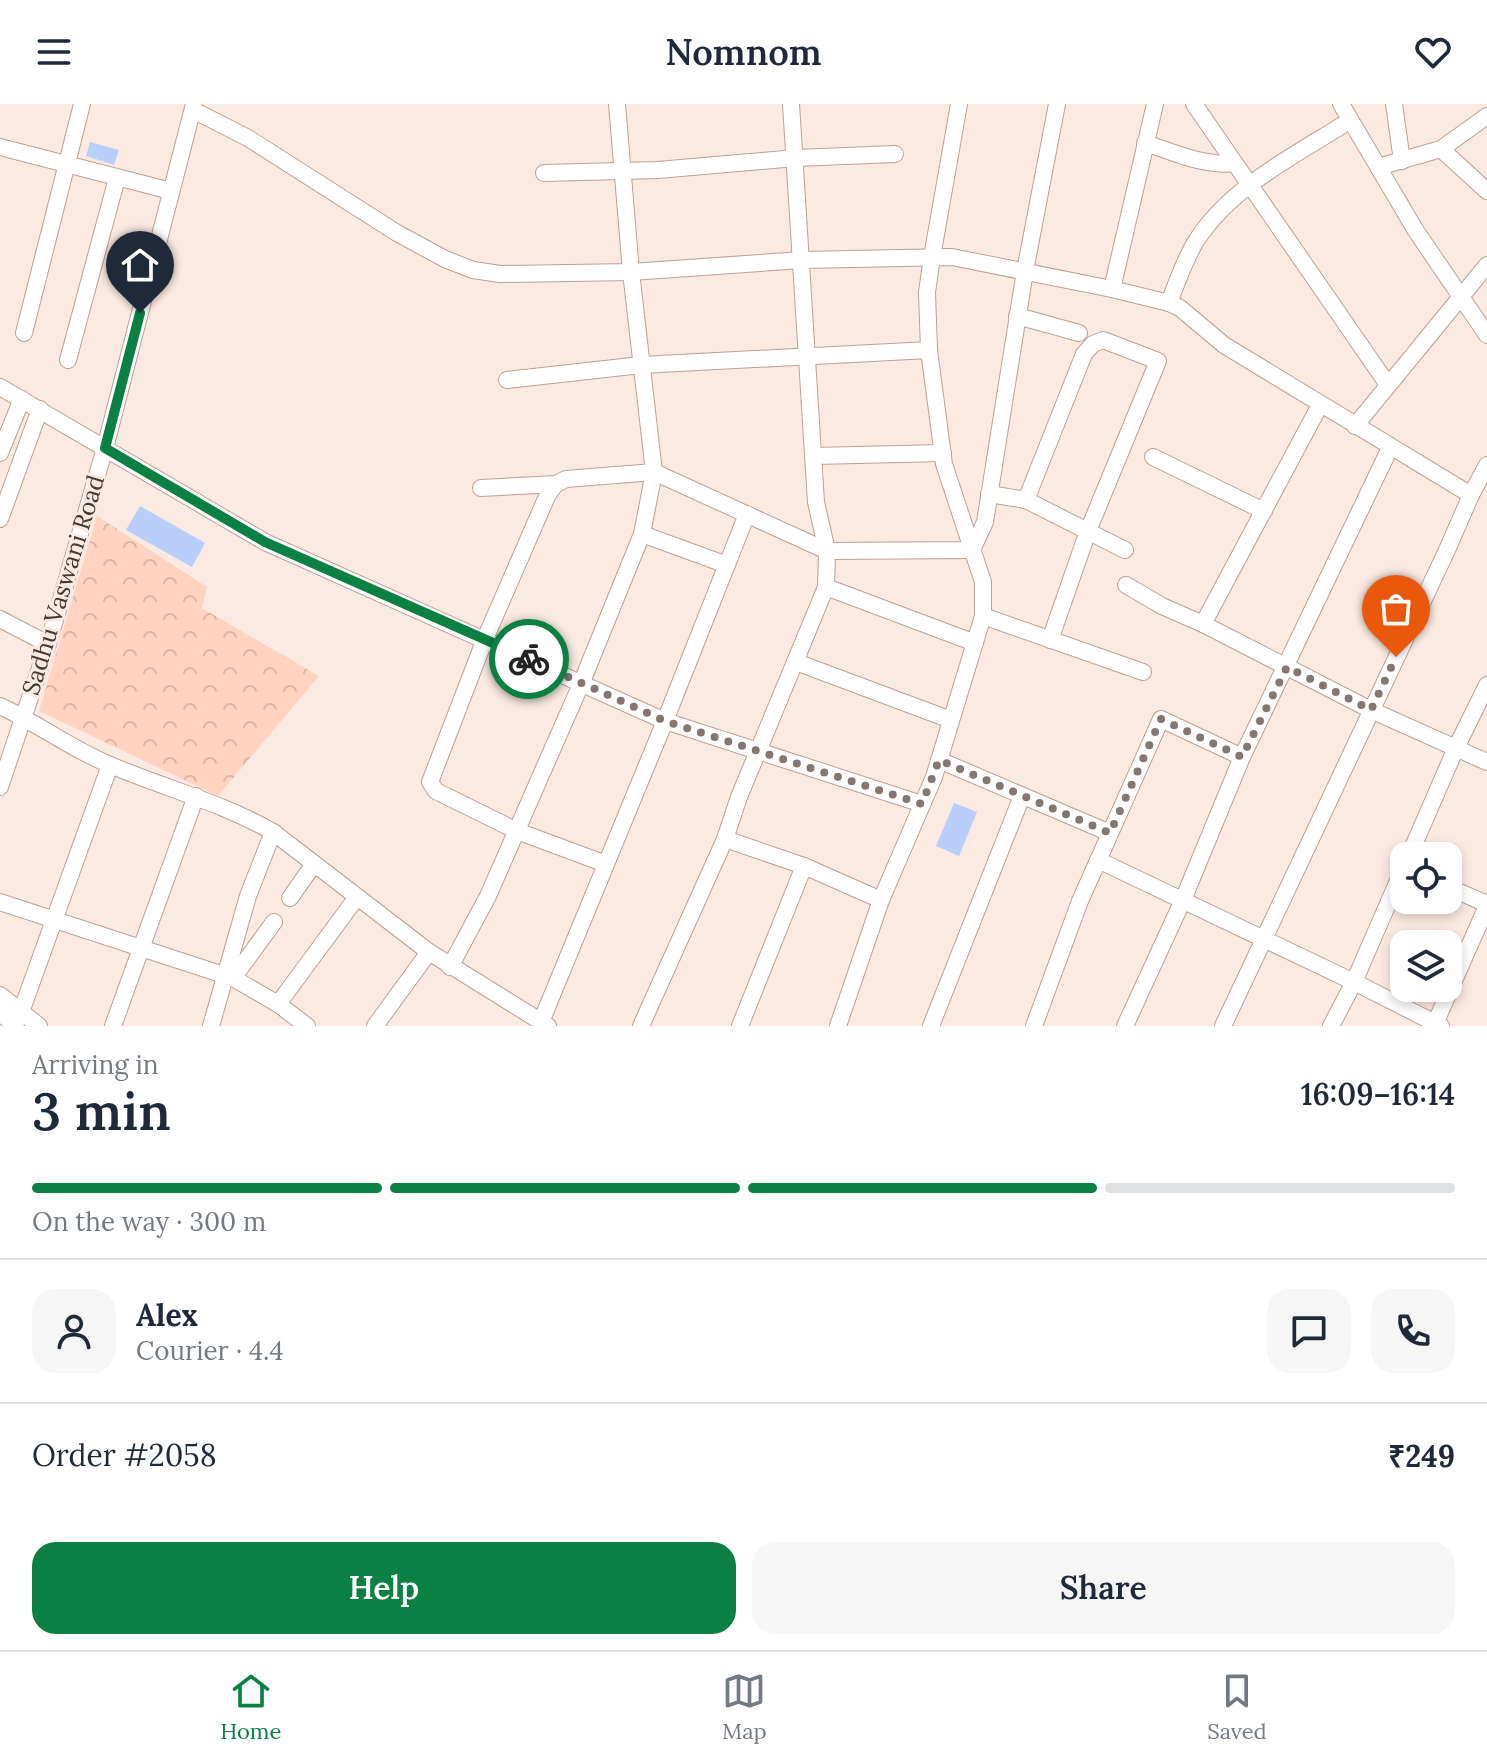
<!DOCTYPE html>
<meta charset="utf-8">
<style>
body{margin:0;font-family:Lora,serif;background:#f6f6f7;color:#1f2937;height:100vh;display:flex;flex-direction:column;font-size:30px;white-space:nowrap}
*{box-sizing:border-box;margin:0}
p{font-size:26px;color:#747a83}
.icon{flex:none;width:44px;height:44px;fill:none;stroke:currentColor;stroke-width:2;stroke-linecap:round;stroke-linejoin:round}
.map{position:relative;height:922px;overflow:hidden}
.side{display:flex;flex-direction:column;background:#fff;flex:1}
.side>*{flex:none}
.tools{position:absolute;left:1390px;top:738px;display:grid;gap:16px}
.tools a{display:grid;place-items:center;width:72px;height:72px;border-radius:16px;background:#fff;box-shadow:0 4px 12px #0003;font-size:40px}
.pin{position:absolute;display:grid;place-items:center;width:68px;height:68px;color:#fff;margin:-82px -34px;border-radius:50% 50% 50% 0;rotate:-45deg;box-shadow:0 0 8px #0007}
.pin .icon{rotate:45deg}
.courier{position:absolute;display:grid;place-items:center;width:80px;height:80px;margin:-40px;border:6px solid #0b8043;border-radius:50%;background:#fff;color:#222;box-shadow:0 2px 10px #0007}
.headline em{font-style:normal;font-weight:600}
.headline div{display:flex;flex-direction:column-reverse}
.headline{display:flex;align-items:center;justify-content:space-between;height:136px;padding:0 32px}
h1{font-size:52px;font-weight:600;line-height:60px}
.bar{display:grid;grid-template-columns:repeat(4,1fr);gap:12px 8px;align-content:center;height:96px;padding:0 32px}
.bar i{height:10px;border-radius:6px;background:#e0e1e3}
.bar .current{background:#0b8043}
.bar p{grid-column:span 4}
.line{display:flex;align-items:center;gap:20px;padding:0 32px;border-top:2px solid #e0e1e3}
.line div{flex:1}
.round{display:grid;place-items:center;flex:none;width:84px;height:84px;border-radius:24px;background:#f6f6f7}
.button{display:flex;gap:16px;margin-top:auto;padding:16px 32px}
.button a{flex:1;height:92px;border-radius:24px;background:#0b8043;color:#fff;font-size:32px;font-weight:600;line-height:92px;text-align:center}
.button a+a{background:#f6f6f7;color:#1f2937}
header{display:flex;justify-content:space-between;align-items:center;height:104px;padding:0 32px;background:#fff;font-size:36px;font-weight:600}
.dock{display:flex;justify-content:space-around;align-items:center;height:112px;border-top:2px solid #e0e1e3;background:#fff;font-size:22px;color:#747a83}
.dock a{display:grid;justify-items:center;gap:4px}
.dock .current{color:#0b8043}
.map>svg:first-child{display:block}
.park{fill:url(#park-crowns)}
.building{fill:#b9cefb}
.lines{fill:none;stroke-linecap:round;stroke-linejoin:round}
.minor-casing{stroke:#bca195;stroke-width:18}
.minor{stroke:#fff;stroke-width:16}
.done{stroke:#847771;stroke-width:8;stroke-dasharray:0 14.4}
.route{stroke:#0b8043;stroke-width:10}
.labels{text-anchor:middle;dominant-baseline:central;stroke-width:6;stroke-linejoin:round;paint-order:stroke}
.street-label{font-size:24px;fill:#443934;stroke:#fbeae2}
</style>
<header><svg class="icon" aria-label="menu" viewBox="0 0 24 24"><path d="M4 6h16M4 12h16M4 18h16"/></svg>Nomnom<svg class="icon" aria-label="heart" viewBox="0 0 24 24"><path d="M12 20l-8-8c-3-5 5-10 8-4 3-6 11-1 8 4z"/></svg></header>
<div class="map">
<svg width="1487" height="922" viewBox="0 0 1487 922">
<defs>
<pattern id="park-crowns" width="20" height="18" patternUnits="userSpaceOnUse" patternTransform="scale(2)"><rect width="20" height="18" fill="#ffd3c0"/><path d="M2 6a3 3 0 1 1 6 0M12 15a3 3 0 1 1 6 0" fill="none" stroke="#dcb6a6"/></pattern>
</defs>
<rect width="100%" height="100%" fill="#fbeae2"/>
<path class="park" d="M97,412L207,483L202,504L319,572L218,692L39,607Z"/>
<g class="building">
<path d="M90,38L119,46L114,61L86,52Z"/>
<path d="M140,402L205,439L192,463L126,426Z"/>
<path d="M954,699L977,708L959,752L936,742Z"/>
</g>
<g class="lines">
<defs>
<g id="minor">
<path d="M1194,0L1388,281"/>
<path d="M1341,0L1416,127L1487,231"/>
<path d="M1394,0L1402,57"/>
<path d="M193,6L248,34L397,129L445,155L473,166L500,170L631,168L802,156L952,153L1112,185L1169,199L1180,204L1224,241L1471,391L1447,446L1223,922"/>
<path d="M1145,39C1173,48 1205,63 1234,59"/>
<path d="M0,43L171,87"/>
<path d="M1441,45L1487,87"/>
<path d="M1378,63L1441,45L1487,12"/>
<path d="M544,69L658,66L796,54L895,50"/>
<path d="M1112,185L1155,0"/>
<path d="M1169,199C1177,178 1184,157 1196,137C1231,82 1296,51 1349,17"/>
<path d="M1017,212L1079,229"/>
<path d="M24,229L82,0"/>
<path d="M68,256L117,74"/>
<path d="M507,276L641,261L929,246"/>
<path d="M0,283L265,438L665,617L922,700"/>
<path d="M1320,301L1203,520L1371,606L1487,658"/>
<path d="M1355,322L1487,161"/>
<path d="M0,349L22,295"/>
<path d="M814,352L943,349"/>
<path d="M1153,353L1264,407"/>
<path d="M481,384L556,380"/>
<path d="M989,390L1026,396L1125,446"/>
<path d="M1471,391L1487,361"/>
<path d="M1026,396L1084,250L1093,240L1103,236L1158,257L1088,427L1050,536"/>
<path d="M0,415L40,305"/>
<path d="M642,430L727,461"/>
<path d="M1126,481L1162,502L1203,520"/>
<path d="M826,483L975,539"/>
<path d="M983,512L1143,568"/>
<path d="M0,515L48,540"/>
<path d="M796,558L951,616"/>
<path d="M0,602C37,619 70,644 108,660C163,684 221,698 273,728L429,848L548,922"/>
<path d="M939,656L1110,729"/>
<path d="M0,683L48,540L105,344L194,0"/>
<path d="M725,735L804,762L881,796"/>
<path d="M1409,752L1456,644L1487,581"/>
<path d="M1098,756L1354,878L1441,922"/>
<path d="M606,760L517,727L436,687L430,678L485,535L548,390L556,380L566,375L654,368L827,447L972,446L985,418L1025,167L1057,0"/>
<path d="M1448,783L1487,800"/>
<path d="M290,794L314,760"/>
<path d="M0,798L233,874L278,900L307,922"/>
<path d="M450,863L488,792L581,580L642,430L654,368L631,168L617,0"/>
<path d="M233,874L274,818"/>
<path d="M0,891L39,922"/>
<path d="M278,900L357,793"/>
<path d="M21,908L110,661"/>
<path d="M0,909L16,922"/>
<path d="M541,918L665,617L747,410"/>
<path d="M113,922L196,692"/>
<path d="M211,922L248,792L273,728"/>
<path d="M375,922L429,848"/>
<path d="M641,922L725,735L739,693L826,483L827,447L816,398L791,0"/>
<path d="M740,922L804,762"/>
<path d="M838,922L881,796L934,673L983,512V478L944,360L929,246L927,188L932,153L959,0"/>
<path d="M931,922L1022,692"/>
<path d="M1034,922L1080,797L1161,615L1242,653L1390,344"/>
<path d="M1125,922L1183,796L1242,653"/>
<path d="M1331,922L1354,878L1404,763"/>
<path d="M1434,922L1487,802"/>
</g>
</defs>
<use href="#minor" class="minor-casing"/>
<use href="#minor" class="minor"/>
</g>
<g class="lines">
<path class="done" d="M529,555L665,617L922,700L939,656L1110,729L1161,615L1242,653L1287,563L1371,606L1396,553"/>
<path class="route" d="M140,209L105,344L265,438L529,555"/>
</g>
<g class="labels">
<g class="street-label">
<text transform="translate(63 481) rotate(-73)">Sadhu Vaswani Road</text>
</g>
</g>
</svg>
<div class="tools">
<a><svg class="icon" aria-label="locate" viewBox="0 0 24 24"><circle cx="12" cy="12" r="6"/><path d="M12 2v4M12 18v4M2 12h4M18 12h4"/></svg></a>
<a><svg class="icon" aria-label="layers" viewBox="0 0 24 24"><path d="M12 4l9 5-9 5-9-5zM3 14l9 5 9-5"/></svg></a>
</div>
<div class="pin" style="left:1396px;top:553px;background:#ea580c"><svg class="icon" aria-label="bag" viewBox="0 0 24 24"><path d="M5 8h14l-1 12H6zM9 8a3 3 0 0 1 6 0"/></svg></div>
<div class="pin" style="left:140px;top:209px;background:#1f2937"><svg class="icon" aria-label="home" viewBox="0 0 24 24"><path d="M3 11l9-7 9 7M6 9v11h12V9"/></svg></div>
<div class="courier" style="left:529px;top:555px"><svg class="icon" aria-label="bike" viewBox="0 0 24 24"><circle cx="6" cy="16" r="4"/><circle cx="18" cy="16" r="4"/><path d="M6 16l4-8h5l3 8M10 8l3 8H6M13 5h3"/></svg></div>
</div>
<section class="side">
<div class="headline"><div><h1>3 min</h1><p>Arriving in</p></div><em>16:09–16:14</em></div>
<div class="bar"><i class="current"></i><i class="current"></i><i class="current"></i><i></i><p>On the way · 300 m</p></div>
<div class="line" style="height:144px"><a class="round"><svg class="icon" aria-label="person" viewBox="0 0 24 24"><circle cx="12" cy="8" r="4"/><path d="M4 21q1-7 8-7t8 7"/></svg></a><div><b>Alex</b><p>Courier · 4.4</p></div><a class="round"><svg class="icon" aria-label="chat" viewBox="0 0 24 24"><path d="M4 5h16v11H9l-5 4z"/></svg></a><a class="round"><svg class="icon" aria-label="phone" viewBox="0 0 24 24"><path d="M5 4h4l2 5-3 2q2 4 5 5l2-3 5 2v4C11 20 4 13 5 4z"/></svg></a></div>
<div class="line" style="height:104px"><div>Order #2058</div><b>₹249</b></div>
<div class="button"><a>Help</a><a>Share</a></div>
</section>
<nav class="dock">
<a class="current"><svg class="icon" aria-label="home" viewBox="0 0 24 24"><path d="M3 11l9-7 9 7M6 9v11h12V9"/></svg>Home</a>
<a><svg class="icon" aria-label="map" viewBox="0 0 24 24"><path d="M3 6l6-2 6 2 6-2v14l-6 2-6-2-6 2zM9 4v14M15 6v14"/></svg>Map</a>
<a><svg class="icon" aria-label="saved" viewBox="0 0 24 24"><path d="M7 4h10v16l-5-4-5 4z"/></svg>Saved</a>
</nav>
